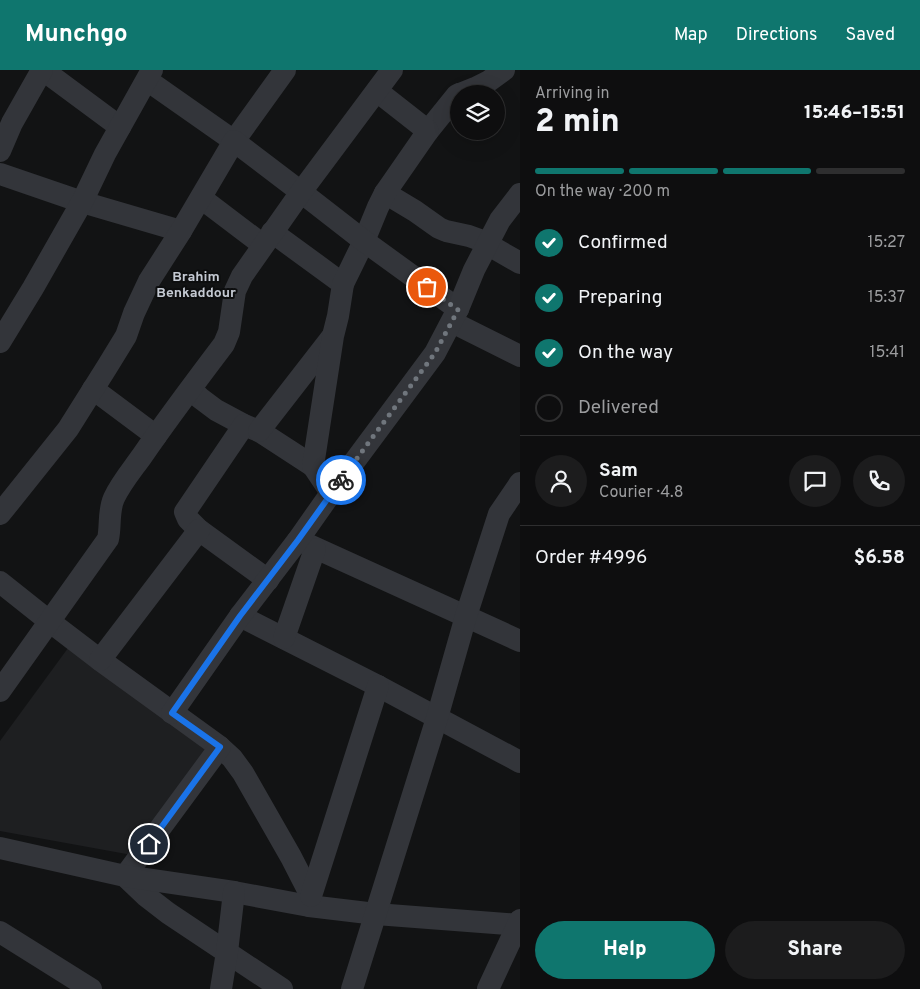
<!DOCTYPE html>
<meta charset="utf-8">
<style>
body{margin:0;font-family:Overpass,sans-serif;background:#1c1c1d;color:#f1f3f6;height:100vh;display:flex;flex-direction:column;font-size:19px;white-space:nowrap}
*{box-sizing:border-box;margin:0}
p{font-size:16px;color:#9b9c9e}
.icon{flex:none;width:28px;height:28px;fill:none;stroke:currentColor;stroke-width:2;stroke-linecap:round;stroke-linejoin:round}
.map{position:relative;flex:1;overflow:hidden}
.drawer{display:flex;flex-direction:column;background:#0e0e0f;width:400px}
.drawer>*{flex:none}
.buttons{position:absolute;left:450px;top:15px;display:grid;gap:10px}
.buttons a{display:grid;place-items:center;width:55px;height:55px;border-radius:50%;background:#0e0e0f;box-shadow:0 5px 20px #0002,0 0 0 1px #2e2e2f;font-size:25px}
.pin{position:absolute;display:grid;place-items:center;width:42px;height:42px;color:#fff;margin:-21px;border:2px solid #fff;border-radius:50%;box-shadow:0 1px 5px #0007}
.courier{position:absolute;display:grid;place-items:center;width:50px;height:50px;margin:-25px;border:4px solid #1a73e8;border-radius:50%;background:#fff;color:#222;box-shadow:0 1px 6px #0007}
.summary em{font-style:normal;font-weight:800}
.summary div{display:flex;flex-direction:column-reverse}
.summary{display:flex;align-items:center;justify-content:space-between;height:85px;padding:0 15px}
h1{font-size:32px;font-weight:800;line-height:38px}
.bar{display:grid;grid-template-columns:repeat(4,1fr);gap:8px 5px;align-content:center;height:60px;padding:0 15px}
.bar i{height:6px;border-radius:4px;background:#2e2e2f}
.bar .current{background:#0f766e}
.bar p{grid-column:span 4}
.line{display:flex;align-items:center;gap:12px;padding:0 15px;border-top:1px solid #2e2e2f}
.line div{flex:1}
.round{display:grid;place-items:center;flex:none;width:52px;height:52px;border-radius:26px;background:#1c1c1d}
ol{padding:0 15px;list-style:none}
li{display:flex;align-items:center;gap:15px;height:55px}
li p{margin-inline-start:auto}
li .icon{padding:5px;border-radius:50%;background:#0f766e;color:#fff;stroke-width:4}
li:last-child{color:#9b9c9e}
li i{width:28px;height:28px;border:2px solid #2e2e2f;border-radius:50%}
.button{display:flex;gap:10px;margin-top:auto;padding:10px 15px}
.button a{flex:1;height:58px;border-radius:30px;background:#0f766e;color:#fff;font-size:20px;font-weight:800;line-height:58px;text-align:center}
.button a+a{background:#1c1c1d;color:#f1f3f6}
header{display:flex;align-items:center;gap:30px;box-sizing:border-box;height:70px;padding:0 25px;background:#0f766e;color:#fff}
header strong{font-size:24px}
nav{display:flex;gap:28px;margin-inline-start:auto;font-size:18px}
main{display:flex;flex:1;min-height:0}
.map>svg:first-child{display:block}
.built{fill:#1e1f21}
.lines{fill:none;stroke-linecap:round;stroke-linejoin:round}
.minor{stroke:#33353a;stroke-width:22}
.done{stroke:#70767d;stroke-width:5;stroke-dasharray:0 9}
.route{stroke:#1a73e8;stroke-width:6}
.labels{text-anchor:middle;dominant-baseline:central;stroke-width:4;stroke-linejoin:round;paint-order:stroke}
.neighbourhood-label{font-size:14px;font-weight:bold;fill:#c4c9d2;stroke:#0d0e0f}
</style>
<header>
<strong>Munchgo</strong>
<nav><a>Map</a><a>Directions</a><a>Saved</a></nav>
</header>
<main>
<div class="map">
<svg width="520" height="919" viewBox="0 0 520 919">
<rect width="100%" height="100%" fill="#121314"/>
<path class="built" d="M71,574L210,675L132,785L0,761V671Z"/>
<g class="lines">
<g class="minor">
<path d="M43,0L120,57"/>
<path d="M147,10L234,71L285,0"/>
<path d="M460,24L475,18L489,11L504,0"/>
<path d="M428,61L457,25L459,24"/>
<path d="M0,81L12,53L42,0"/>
<path d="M0,104L82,132L181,161"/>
<path d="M385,123L415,141L439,158L446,161L469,166L480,170L520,193"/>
<path d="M201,128L263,175"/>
<path d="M272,162L343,214"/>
<path d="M452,252L520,286"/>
<path d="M0,272L33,218L82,132L105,84L152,0"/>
<path d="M93,319L156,366"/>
<path d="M191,319L200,328L216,340L244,355L259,361L313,396"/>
<path d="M244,355L185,442L188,449L199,460L268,510"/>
<path d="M259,361L332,267"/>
<path d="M331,423L313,396L333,266L338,246L343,214L364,171L378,137L385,123L428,61L377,21"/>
<path d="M0,444L68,359L107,297L126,266L134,243L149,211L181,161L234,71L301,122L364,171L458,239"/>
<path d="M298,470L520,571"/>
<path d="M0,512L49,551L100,590L220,677L232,688L243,703L291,787L311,826L309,836"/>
<path d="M240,546L378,616L520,692"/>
<path d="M284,568L315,479"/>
<path d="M100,590L199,460"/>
<path d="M0,621L108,469C111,456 108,441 114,428C121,413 132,400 142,386C168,348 196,311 224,274L229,262L235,221L242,206L301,122L392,0"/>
<path d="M172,643L240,546L298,470L331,423L435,283L458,239L474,200L500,150L520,124"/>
<path d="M220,677L125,806L146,826L168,843L282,919"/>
<path d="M0,778L125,806L234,822L309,836L376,844L520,855"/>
<path d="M311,826L378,616"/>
<path d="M0,862L91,919"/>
<path d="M221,919L227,882L234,822"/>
<path d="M352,919L437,648L466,546L499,444L520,413"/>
<path d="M488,919L520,850"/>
</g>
</g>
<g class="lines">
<path class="done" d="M341,410L435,283L458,240L427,217"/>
<path class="route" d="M149,774L220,677L172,643L240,546L298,470L341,410"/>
</g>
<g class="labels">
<g class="neighbourhood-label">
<text x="196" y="207">Brahim<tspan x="196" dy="16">Benkaddour</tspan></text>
</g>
</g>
</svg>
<div class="buttons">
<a><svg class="icon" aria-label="layers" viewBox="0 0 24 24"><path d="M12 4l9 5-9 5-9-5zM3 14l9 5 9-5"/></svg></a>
</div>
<div class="pin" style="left:427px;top:217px;background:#ea580c"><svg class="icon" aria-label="bag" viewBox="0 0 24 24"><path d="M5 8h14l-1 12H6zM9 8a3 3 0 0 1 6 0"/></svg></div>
<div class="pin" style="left:149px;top:774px;background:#1f2937"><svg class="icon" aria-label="home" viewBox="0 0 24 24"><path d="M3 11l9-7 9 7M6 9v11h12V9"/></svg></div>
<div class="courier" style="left:341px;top:410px"><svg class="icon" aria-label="bike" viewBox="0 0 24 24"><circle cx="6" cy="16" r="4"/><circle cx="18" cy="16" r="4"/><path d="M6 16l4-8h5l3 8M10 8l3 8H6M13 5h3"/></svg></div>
</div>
<section class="drawer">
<div class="summary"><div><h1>2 min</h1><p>Arriving in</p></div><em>15:46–15:51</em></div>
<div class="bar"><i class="current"></i><i class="current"></i><i class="current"></i><i></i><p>On the way · 200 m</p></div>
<ol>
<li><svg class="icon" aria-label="check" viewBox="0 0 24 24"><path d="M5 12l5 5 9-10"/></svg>Confirmed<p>15:27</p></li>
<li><svg class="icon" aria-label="check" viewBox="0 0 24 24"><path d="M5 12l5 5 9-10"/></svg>Preparing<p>15:37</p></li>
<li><svg class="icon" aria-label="check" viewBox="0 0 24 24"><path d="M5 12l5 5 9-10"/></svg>On the way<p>15:41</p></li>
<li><i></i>Delivered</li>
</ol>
<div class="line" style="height:90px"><a class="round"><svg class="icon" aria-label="person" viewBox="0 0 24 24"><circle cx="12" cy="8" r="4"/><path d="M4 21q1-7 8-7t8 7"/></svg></a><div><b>Sam</b><p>Courier · 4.8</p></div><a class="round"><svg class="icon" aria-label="chat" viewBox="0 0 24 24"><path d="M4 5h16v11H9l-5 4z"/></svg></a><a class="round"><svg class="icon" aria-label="phone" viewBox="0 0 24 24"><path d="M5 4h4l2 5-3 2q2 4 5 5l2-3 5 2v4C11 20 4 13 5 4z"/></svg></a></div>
<div class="line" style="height:65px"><div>Order #4996</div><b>$6.58</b></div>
<div class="button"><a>Help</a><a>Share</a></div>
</section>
</main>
